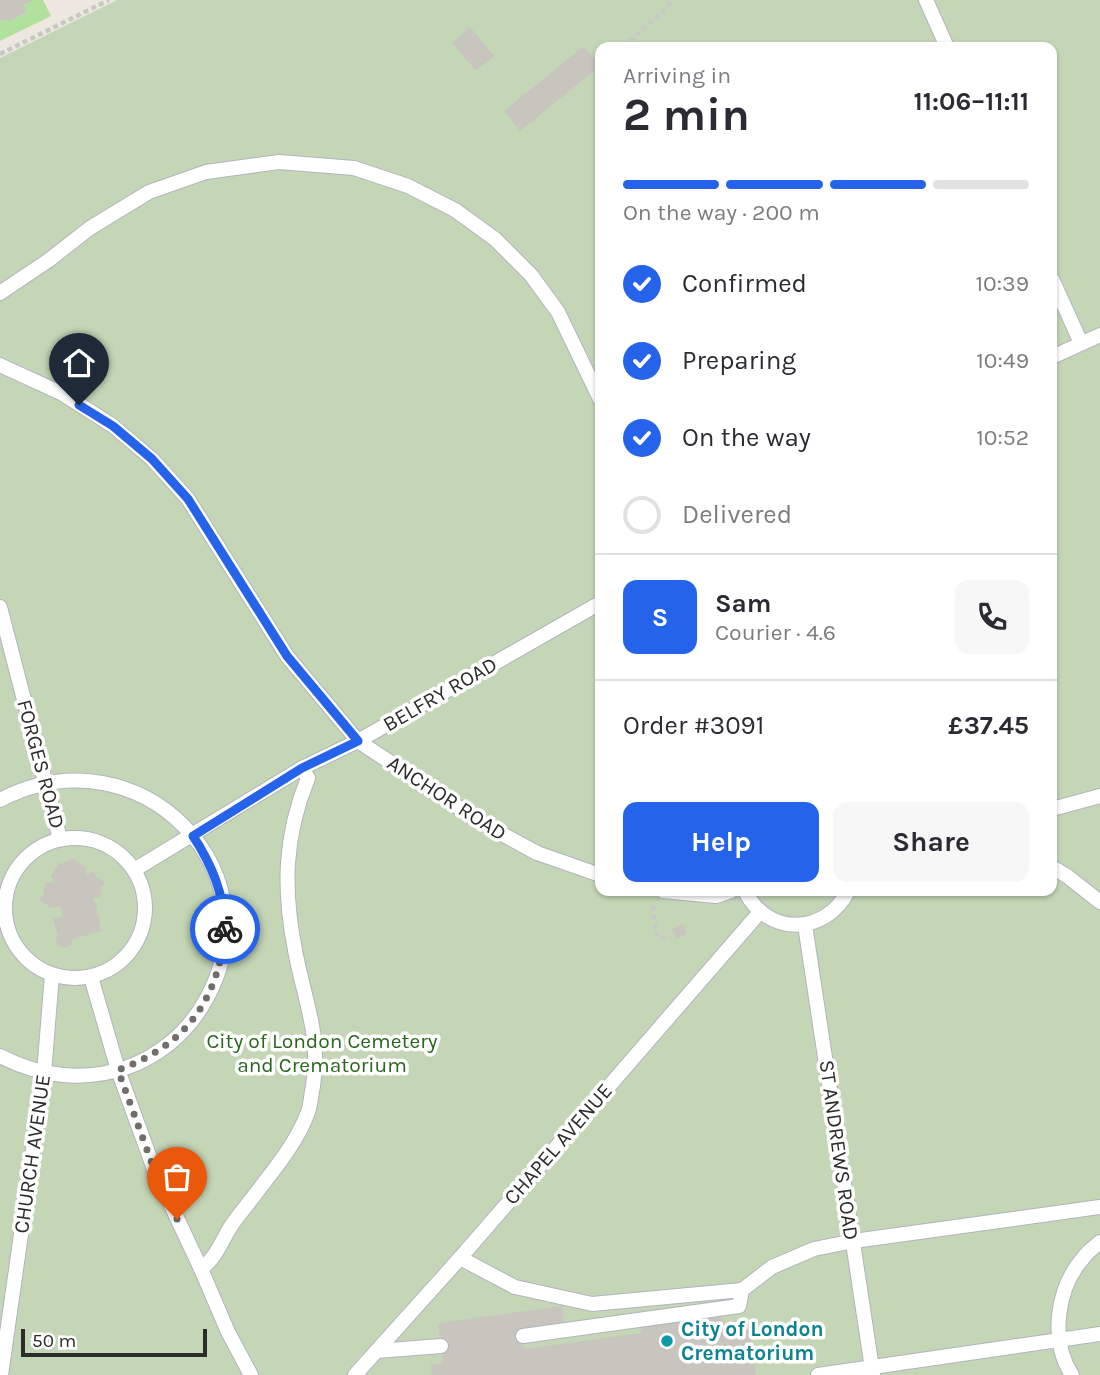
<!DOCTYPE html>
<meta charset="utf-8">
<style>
body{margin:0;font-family:Karla,sans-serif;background:#f7f7f7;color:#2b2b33;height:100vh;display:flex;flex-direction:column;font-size:26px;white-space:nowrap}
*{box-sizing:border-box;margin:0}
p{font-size:23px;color:#7c7c81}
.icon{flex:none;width:38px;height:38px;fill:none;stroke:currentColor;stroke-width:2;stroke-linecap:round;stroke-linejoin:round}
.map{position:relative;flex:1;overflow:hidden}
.side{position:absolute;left:595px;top:42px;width:462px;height:854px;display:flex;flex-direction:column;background:#fff;border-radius:14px;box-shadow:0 2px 5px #0004}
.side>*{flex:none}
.scale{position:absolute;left:21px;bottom:18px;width:186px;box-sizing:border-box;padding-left:7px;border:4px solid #2c2c2c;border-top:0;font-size:19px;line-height:24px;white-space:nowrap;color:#2c2c2c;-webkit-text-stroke:5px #fff;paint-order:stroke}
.pin{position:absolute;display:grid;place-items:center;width:60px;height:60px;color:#fff;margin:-72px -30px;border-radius:50% 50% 50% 0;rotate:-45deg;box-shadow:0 0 7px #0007}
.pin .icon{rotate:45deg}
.courier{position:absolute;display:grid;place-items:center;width:70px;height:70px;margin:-35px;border:5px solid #2563eb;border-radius:50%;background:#fff;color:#222;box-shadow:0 2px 9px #0007}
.summary em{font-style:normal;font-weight:700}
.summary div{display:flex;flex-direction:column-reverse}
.summary{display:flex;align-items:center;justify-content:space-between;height:119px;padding:0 28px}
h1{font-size:46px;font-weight:700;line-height:52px}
.bar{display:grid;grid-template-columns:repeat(4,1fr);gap:10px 7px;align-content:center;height:84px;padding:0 28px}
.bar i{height:9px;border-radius:5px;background:#e1e1e2}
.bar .current{background:#2563eb}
.bar p{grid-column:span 4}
.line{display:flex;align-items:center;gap:18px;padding:0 28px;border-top:2px solid #e1e1e2}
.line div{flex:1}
.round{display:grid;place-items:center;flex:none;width:74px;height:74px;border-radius:14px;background:#f7f7f7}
ol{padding:0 28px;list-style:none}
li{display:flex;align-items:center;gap:21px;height:77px}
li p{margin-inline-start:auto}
li .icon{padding:7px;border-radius:50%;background:#2563eb;color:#fff;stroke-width:4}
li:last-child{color:#7c7c81}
li i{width:38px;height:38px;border:4px solid #e1e1e2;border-radius:50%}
.primary-button{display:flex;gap:14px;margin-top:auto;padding:14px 28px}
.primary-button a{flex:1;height:80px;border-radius:14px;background:#2563eb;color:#fff;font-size:28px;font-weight:700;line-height:80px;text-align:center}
.primary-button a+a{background:#f7f7f7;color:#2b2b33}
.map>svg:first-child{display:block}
.green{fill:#b2e19e}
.cemetery{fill:#c5d6b7;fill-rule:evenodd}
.building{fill:#c8c4be}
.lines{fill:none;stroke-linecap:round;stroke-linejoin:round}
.service-casing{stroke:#b2b4be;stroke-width:16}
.path{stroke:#c8c8c8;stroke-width:4.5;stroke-dasharray:5 3.5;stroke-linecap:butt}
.service{stroke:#fff;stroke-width:14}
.done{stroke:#706d6b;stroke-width:7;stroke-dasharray:0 12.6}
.route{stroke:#2563eb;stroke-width:9}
.culture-dot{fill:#0f9aa8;stroke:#fff;stroke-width:2.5}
.labels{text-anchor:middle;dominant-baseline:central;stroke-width:7;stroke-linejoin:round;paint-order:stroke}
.street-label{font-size:21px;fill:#2c2c2c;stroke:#fff}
.park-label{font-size:21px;fill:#2a671e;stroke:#fff}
.culture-label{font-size:21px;font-weight:bold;fill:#0d838f;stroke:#fff;text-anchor:start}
</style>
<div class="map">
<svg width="1100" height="1375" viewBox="0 0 1100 1375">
<rect width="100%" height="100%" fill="#ede7df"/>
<path class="green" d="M31,0H43L51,16L0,41V22L6,19L8,22L27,12L24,5Z"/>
<path class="cemetery" d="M117,0H1100V1375H0V58ZM600,47H1052V891H600Z"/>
<g class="building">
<path d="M0,0H34L24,5L27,12L8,22L6,19L0,22Z"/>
<path d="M470,27L494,56L476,71L452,43Z"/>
<path d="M584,46L600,66L520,131L504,111Z"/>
<path d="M71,858L87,868L86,875L92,872L95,873L94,875L104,882V885H102L100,893L102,896L93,898L95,905H97V916L99,915L101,931L73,939L71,945L65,948L58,946L56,938L58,935L53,919L63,916L60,906L51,908L40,900V897H43L45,883L54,882L51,876L58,865L56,863L61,864L71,860Z"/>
<path d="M683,924L687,934L676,939L672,929Z"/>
<path d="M562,1306L564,1325L522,1331L524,1349L642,1333L641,1327L722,1316L723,1323L748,1319L756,1375H432L431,1365L443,1363L438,1323Z"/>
</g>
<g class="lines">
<defs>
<g id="service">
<path d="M926,0L947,47"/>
<path d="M1052,279L1081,343"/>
<path d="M0,293L49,260L90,228L149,192L206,172L279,162L354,168L408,186L455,210L495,239L531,275L558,312L600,399"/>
<path d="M1052,357L1100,335"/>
<path d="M0,365L63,394L113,426L152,459L188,499L287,656L358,741L482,823L537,853L600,875"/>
<path d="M0,607L60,839"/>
<path d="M0,800C139,727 285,874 201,1008C184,1035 158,1056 128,1067C85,1082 40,1077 0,1056"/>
<path d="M1052,809L1100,796"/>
<circle cx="75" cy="908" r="70"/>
<path d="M1052,867L1067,876L1100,902"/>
<path d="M134,870L302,768L358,741L600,603"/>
<path d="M663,891L716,896L731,891"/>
<path d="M745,891C767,936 825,936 848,891"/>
<path d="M805,925L873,1375"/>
<path d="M91,977L118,1070L154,1169L201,1269L228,1332L251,1375"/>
<path d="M460,1258L515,1287L592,1304L742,1290"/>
<path d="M201,1269C216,1258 221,1242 231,1226C237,1217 244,1209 250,1201C271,1173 296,1145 308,1112C311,1104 311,1094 313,1086C321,1033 304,1000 295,950C283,889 284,837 308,778L302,768"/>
<path d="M523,1336L739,1306L742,1290L772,1267L814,1249L854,1241L1100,1207"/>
<path d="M377,1351L441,1346"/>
<path d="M1,1375L44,1073L52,975"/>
<path d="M355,1375L460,1258L760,912"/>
<path d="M818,1375L1100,1334"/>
<path d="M1072,1375C1049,1340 1057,1287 1084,1257C1088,1251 1095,1247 1100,1242"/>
</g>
</defs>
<use href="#service" class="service-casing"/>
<g class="path">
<path d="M624,47L674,0"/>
<path d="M0,54L109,0"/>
<path d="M653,906L656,933L662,938L671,937"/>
</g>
<use href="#service" class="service"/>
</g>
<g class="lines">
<path class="done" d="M177,1219L154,1169L118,1070C185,1046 219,1000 225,929"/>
<path class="route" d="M79,405L113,426L152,459L188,499L287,656L358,741L302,768L193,836C212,865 224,894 225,929"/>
</g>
<circle class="culture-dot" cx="667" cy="1341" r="7"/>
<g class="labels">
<g class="street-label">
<text transform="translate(440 694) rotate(-30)">BELFRY ROAD</text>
<text transform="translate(41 764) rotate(75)">FORGES ROAD</text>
<text transform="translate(447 798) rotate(33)">ANCHOR ROAD</text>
<text transform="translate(558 1144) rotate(-49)">CHAPEL AVENUE</text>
<text transform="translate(839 1150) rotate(82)">ST ANDREWS ROAD</text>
<text transform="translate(32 1154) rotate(-82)">CHURCH AVENUE</text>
</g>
<g class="park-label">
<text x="322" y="1041">City of London Cemetery<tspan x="322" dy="24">and Crematorium</tspan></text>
</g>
<g class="culture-label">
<text x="681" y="1329">City of London<tspan x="681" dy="24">Crematorium</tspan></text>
</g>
</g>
</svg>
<div class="scale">50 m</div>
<div class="pin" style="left:177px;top:1219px;background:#ea580c"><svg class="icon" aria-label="bag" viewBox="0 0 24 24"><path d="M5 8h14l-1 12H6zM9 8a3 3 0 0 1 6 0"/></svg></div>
<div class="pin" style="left:79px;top:405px;background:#1f2937"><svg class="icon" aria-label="home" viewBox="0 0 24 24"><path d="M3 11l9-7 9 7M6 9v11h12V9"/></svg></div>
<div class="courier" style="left:225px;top:929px"><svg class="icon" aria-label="bike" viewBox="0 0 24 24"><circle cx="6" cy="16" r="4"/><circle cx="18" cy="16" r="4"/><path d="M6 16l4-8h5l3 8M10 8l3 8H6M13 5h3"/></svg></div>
<section class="side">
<div class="summary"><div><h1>2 min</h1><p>Arriving in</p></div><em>11:06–11:11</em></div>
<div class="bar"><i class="current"></i><i class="current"></i><i class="current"></i><i></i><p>On the way · 200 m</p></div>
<ol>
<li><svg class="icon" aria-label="check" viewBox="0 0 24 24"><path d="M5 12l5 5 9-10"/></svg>Confirmed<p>10:39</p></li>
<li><svg class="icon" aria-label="check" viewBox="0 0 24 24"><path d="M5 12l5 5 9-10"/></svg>Preparing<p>10:49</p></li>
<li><svg class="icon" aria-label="check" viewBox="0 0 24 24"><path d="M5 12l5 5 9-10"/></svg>On the way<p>10:52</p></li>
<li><i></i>Delivered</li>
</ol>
<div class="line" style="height:126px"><b class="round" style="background:#2563eb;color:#fff">S</b><div><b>Sam</b><p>Courier · 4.6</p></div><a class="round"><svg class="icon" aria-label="phone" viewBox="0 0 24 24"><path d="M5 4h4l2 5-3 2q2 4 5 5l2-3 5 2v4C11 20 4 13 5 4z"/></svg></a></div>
<div class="line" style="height:91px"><div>Order #3091</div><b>£37.45</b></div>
<div class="primary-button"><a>Help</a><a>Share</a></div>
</section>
</div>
